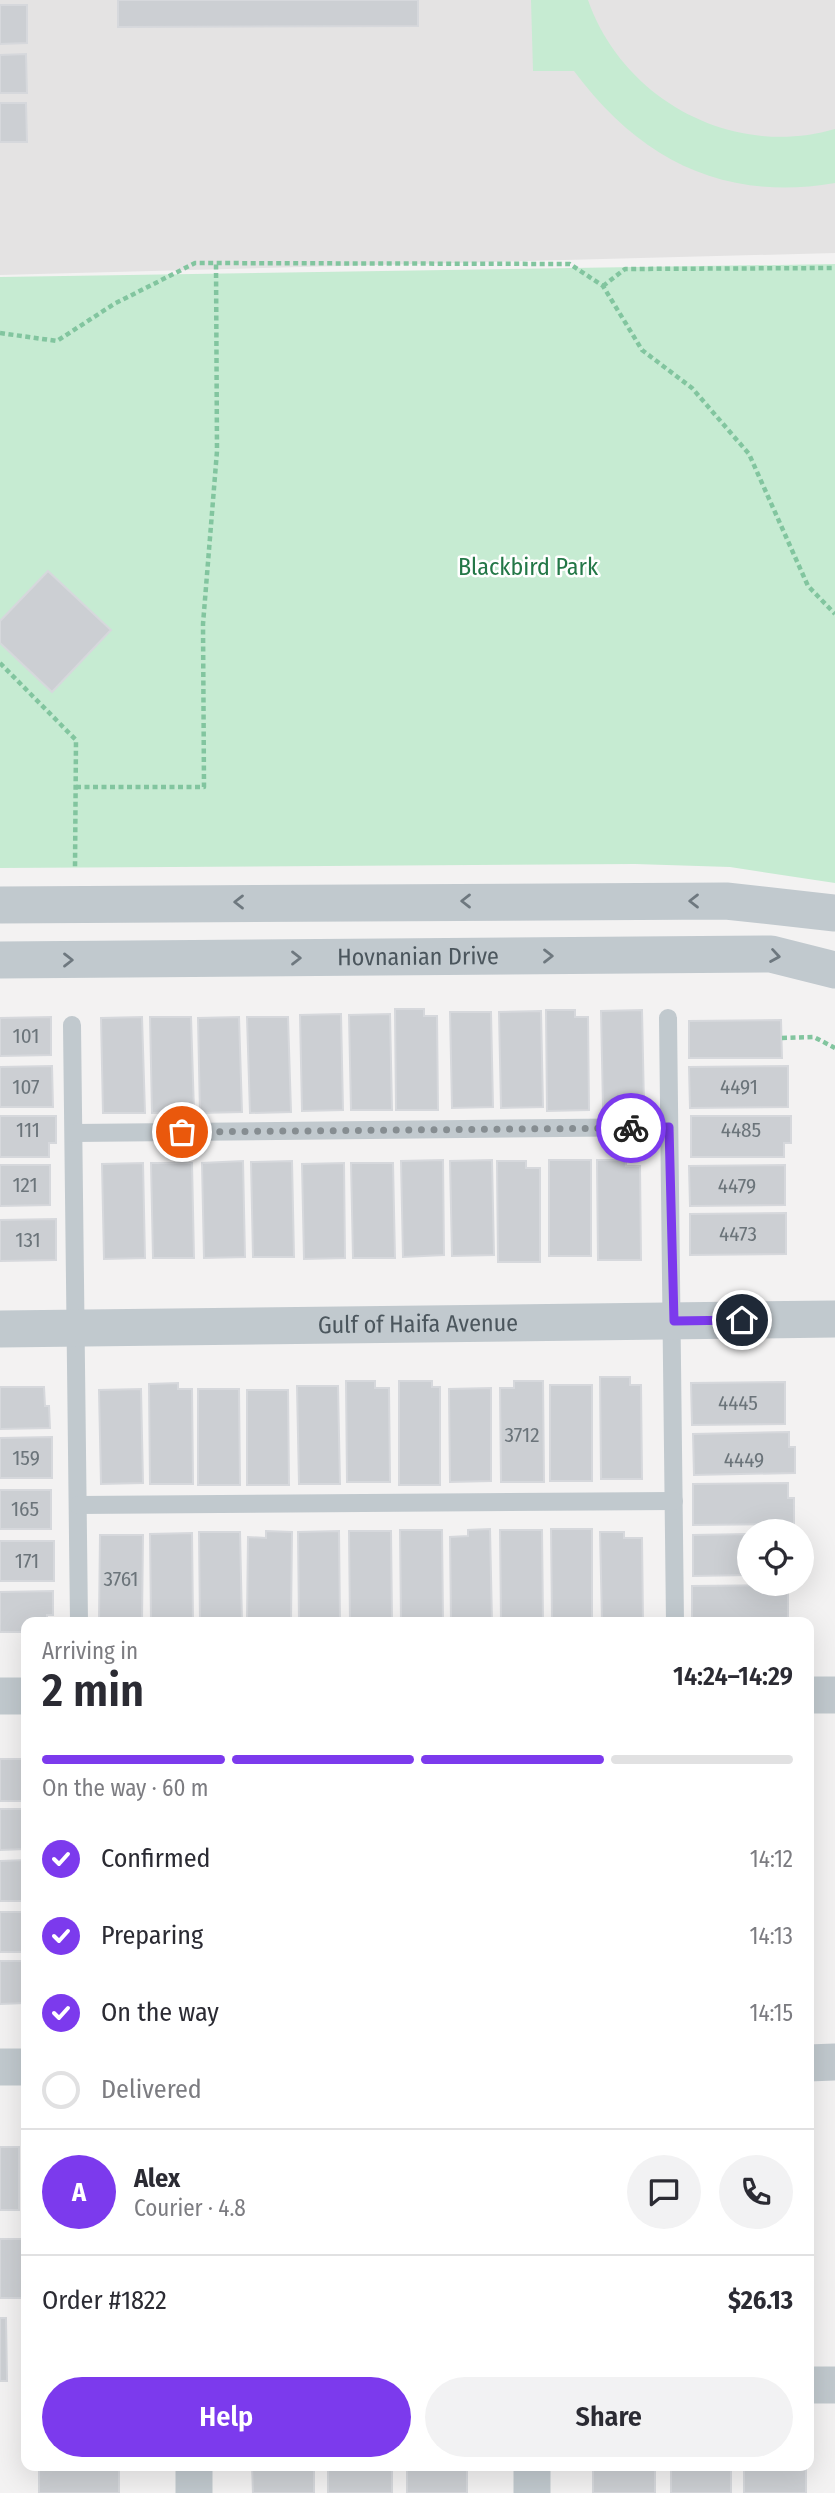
<!DOCTYPE html>
<meta charset="utf-8">
<style>
body{margin:0;font-family:"Fira Sans Condensed",sans-serif;background:#f2f2f3;color:#2b2b33;height:100vh;display:flex;flex-direction:column;font-size:26px;white-space:nowrap}
*{box-sizing:border-box;margin:0}
p{font-size:23px;color:#7c7c81}
.icon{flex:none;width:38px;height:38px;fill:none;stroke:currentColor;stroke-width:2;stroke-linecap:round;stroke-linejoin:round}
.map{position:relative;flex:1;overflow:hidden}
.details{position:absolute;left:21px;top:1617px;width:793px;height:854px;display:flex;flex-direction:column;background:#fff;border-radius:14px;box-shadow:0 7px 28px #0002}
.details>*{flex:none}
.buttons{position:absolute;left:737px;top:1519px;display:grid;gap:14px}
.buttons a{display:grid;place-items:center;width:77px;height:77px;border-radius:50%;background:#fff;box-shadow:0 7px 28px #0002;font-size:35px}
.pin{position:absolute;display:grid;place-items:center;width:60px;height:60px;color:#fff;margin:-30px;border:4px solid #fff;border-radius:50%;box-shadow:0 2px 7px #0007}
.courier{position:absolute;display:grid;place-items:center;width:70px;height:70px;margin:-35px;border:5px solid #7c3aed;border-radius:50%;background:#fff;color:#222;box-shadow:0 2px 9px #0007}
.head em{font-style:normal;font-weight:600}
.head div{display:flex;flex-direction:column-reverse}
.head{display:flex;align-items:center;justify-content:space-between;height:119px;padding:0 21px}
h1{font-size:46px;font-weight:600;line-height:52px}
.bar{display:grid;grid-template-columns:repeat(4,1fr);gap:10px 7px;align-content:center;height:84px;padding:0 21px}
.bar i{height:9px;border-radius:5px;background:#e1e1e2}
.bar .active{background:#7c3aed}
.bar p{grid-column:span 4}
.line{display:flex;align-items:center;gap:18px;padding:0 21px;border-top:2px solid #e1e1e2}
.line div{flex:1}
.round{display:grid;place-items:center;flex:none;width:74px;height:74px;border-radius:37px;background:#f2f2f3}
ol{padding:0 21px;list-style:none}
li{display:flex;align-items:center;gap:21px;height:77px}
li p{margin-inline-start:auto}
li .icon{padding:7px;border-radius:50%;background:#7c3aed;color:#fff;stroke-width:4}
li:last-child{color:#7c7c81}
li i{width:38px;height:38px;border:4px solid #e1e1e2;border-radius:50%}
.action{display:flex;gap:14px;margin-top:auto;padding:14px 21px}
.action a{flex:1;height:80px;border-radius:42px;background:#7c3aed;color:#fff;font-size:28px;font-weight:600;line-height:80px;text-align:center}
.action a+a{background:#f2f2f3;color:#2b2b33}
.map>svg:first-child{display:block}
.education{fill:#e4e3e3}
.green{fill:#c6ebd2}
.building{fill:#cccfd3;stroke:#d6d8dc;stroke-width:2}
.lines{fill:none;stroke-linecap:round;stroke-linejoin:round}
.path{stroke:#82c59f;stroke-width:4.5;stroke-dasharray:5 3.5;stroke-linecap:butt}
.service{stroke:#c1c9ce;stroke-width:18}
.minor{stroke:#c1c9ce;stroke-width:37}
.oneway{stroke:#6e787f}
.done{stroke:#868d91;stroke-width:7;stroke-dasharray:0 12.6}
.route{stroke:#7c3aed;stroke-width:9}
.labels{text-anchor:middle;dominant-baseline:central;stroke-width:5;stroke-linejoin:round;paint-order:stroke}
.number-label{font-size:21px;fill:#6b747a}
.park-label{font-size:24px;fill:#237747;stroke:#fff}
.street-label{font-size:24px;fill:#4b565d;stroke:#fff}
</style>
<div class="map">
<svg width="835" height="2493" viewBox="0 0 835 2493">
<rect width="100%" height="100%" fill="#f3f2f2"/>
<path class="education" d="M0,0H835V253L0,275Z"/>
<g class="green">
<path d="M531,0H588C623,100 733,159 835,129V183C724,202 640,160 574,71H533Z"/>
<path d="M835,264V883L730,867L635,864L0,868V277Z"/>
</g>
<g class="building">
<path d="M118,0H418V26L118,27Z"/>
<path d="M0,5H27V43L0,44Z"/>
<path d="M26,54L27,93H0V55Z"/>
<path d="M0,103H26L27,142H0Z"/>
<path d="M48,571L111,630L52,692L0,643V621Z"/>
<path d="M395,1009H424V1016H437L438,1110H396Z"/>
<path d="M546,1010H575V1017H588L589,1110L547,1111Z"/>
<path d="M642,1010L644,1106L603,1107L601,1011Z"/>
<path d="M541,1011L543,1107L501,1108L499,1012Z"/>
<path d="M450,1012H491L493,1107L452,1108Z"/>
<path d="M341,1014L343,1110L302,1111L300,1015Z"/>
<path d="M390,1014L392,1110H351L349,1015Z"/>
<path d="M51,1017V1055L0,1056V1018Z"/>
<path d="M142,1017L145,1113H103L101,1018Z"/>
<path d="M150,1017H191L194,1112L152,1113Z"/>
<path d="M239,1017L242,1112L200,1113L198,1018Z"/>
<path d="M247,1017H288L291,1112L250,1113Z"/>
<path d="M781,1020L782,1058H689V1021Z"/>
<path d="M52,1066L53,1107H0V1067Z"/>
<path d="M788,1066V1107L690,1108L689,1067Z"/>
<path d="M0,1116H56V1143H49V1157H0Z"/>
<path d="M691,1116H791V1143H784V1157H691Z"/>
<path d="M443,1160L444,1255L403,1257L401,1161Z"/>
<path d="M492,1160L494,1255L452,1256L450,1161Z"/>
<rect x="549" y="1160" width="42" height="96"/>
<path d="M597,1160H626V1166H640L641,1260H598Z"/>
<path d="M243,1161L245,1257L204,1258L202,1163Z"/>
<path d="M292,1161L294,1257H253L251,1162Z"/>
<path d="M497,1161H526V1168H540V1262H498Z"/>
<path d="M143,1163L145,1258L104,1259L102,1164Z"/>
<path d="M151,1163H192L194,1258H153Z"/>
<path d="M344,1163L345,1258L304,1259L302,1164Z"/>
<path d="M351,1163H393L395,1258H353Z"/>
<path d="M0,1165H50V1205L0,1206Z"/>
<path d="M785,1165V1205L690,1206L689,1166Z"/>
<path d="M786,1213V1254L690,1255V1214Z"/>
<path d="M56,1219V1260L0,1261V1220Z"/>
<path d="M600,1377H630V1385H641L642,1479H601Z"/>
<path d="M346,1381H375V1388H389L390,1482H347Z"/>
<path d="M399,1381H432V1387H440V1485H399Z"/>
<path d="M514,1381H543L544,1482H501L500,1388H514Z"/>
<path d="M785,1382V1424L692,1425L691,1383Z"/>
<path d="M178,1383V1389H192L193,1484H150L149,1384Z"/>
<rect x="550" y="1385" width="42" height="96"/>
<path d="M297,1386H338L340,1484H299Z"/>
<path d="M0,1387H44L45,1406H49L50,1428L0,1429Z"/>
<path d="M491,1388V1481L450,1482L449,1389Z"/>
<path d="M141,1389L143,1483L101,1484L99,1390Z"/>
<path d="M198,1389H239L240,1485H198Z"/>
<path d="M247,1390H288L289,1485H247Z"/>
<path d="M789,1432V1447H795V1473L694,1475L693,1434Z"/>
<path d="M52,1437V1478H0V1438Z"/>
<path d="M788,1483V1498H794V1524L693,1525V1484Z"/>
<rect x="0" y="1490" width="51" height="39"/>
<path d="M490,1529L492,1622H451L450,1537L468,1536V1530Z"/>
<path d="M551,1529H592V1622H552Z"/>
<path d="M400,1530H442L443,1622H401Z"/>
<path d="M500,1530H542L543,1622H501Z"/>
<path d="M266,1531L292,1532L291,1622H247L248,1537L266,1538Z"/>
<path d="M339,1531L340,1622H299L298,1532Z"/>
<path d="M349,1531H391L392,1622H350Z"/>
<path d="M199,1532H240L242,1622H200Z"/>
<path d="M600,1532H624V1538H642L643,1622H602Z"/>
<path d="M192,1533L193,1622H151L150,1534Z"/>
<path d="M749,1534V1575L693,1576V1535Z"/>
<path d="M100,1535H143L142,1622H99Z"/>
<rect x="0" y="1541" width="54" height="40"/>
<path d="M788,1585V1622H692V1586Z"/>
<path d="M53,1591V1615H47V1622H26V1632H0V1592Z"/>
<rect x="0" y="1759" width="26" height="42"/>
<path d="M0,1809H26V1849L0,1850Z"/>
<path d="M26,1860V1901H0V1861Z"/>
<rect x="0" y="1912" width="26" height="40"/>
<path d="M0,1961H26V2003L0,2004Z"/>
<rect x="0" y="2147" width="19" height="63"/>
<rect x="0" y="2239" width="26" height="59"/>
<path d="M0,2318H6L7,2381H0Z"/>
<rect x="39" y="2466" width="80" height="27"/>
<path d="M252,2466L314,2470V2493H253Z"/>
<rect x="328" y="2466" width="64" height="27"/>
<path d="M436,2466H467V2493H407V2469H436Z"/>
<rect x="593" y="2466" width="62" height="27"/>
<rect x="671" y="2466" width="60" height="27"/>
<rect x="744" y="2466" width="62" height="27"/>
</g>
<g class="lines">
<g class="path">
<path d="M603,286L625,269L835,268"/>
<path d="M0,333L57,341L114,304L195,263L570,264L603,286L642,350L692,388L749,454L808,586L835,614"/>
<path d="M0,663L76,740L75,868"/>
<path d="M76,787H204L203,624L217,451L216,263"/>
<path d="M782,1038L814,1037L835,1048"/>
</g>
<g class="service">
<path d="M668,1018L675,1622"/>
<path d="M72,1025L79,1622"/>
<path d="M74,1133L669,1127"/>
<path d="M78,1505L674,1501"/>
</g>
<g class="minor">
<path d="M0,905L726,901L835,913"/>
<path id="s1" d="M0,960L771,954L835,970"/>
<path id="s2" d="M0,1329L835,1319"/>
<path d="M808,1695H835"/>
<path d="M0,1696H26"/>
<path d="M808,2063L835,2062"/>
<path d="M0,2067H26"/>
<path d="M808,2385H835"/>
<path d="M532,2466V2493"/>
<path d="M194,2493V2466"/>
</g>
</g>
<defs><path id="oneway-chevron" d="M-2-3.5L2.5 0L-2 3.5" fill="none" stroke-width="1.6" stroke-linecap="round" stroke-linejoin="round" transform="scale(1.75)"/></defs>
<g class="oneway">
<use href="#oneway-chevron" transform="translate(466 901) rotate(180)"/>
<use href="#oneway-chevron" transform="translate(694 901) rotate(180)"/>
<use href="#oneway-chevron" transform="translate(239 902) rotate(180)"/>
<use href="#oneway-chevron" transform="translate(548 956)"/>
<use href="#oneway-chevron" transform="translate(775 956) rotate(9)"/>
<use href="#oneway-chevron" transform="translate(296 958)"/>
<use href="#oneway-chevron" transform="translate(68 960)"/>
</g>
<g class="lines">
<path class="done" d="M182,1132L631,1128"/>
<path class="route" d="M631,1128L669,1127L674,1321L742,1320"/>
</g>
<g class="labels">
<g class="number-label">
<text x="26" y="1036">101</text>
<text x="26" y="1087">107</text>
<text x="739" y="1087">4491</text>
<text x="28" y="1130">111</text>
<text x="741" y="1130">4485</text>
<text x="25" y="1185">121</text>
<text x="737" y="1186">4479</text>
<text x="738" y="1234">4473</text>
<text x="28" y="1240">131</text>
<text x="738" y="1403">4445</text>
<text x="522" y="1435">3712</text>
<text x="26" y="1458">159</text>
<text x="744" y="1460">4449</text>
<text x="25" y="1509">165</text>
<text x="27" y="1561">171</text>
<text x="121" y="1579">3761</text>
</g>
<g class="park-label">
<text x="528" y="567">Blackbird Park</text>
</g>
<g class="street-label">
<text stroke="none"><textPath href="#s1" startOffset="418">Hovnanian Drive</textPath></text>
<text stroke="none"><textPath href="#s2" startOffset="418">Gulf of Haifa Avenue</textPath></text>
</g>
</g>
</svg>
<div class="buttons">
<a><svg class="icon" aria-label="locate" viewBox="0 0 24 24"><circle cx="12" cy="12" r="6"/><path d="M12 2v4M12 18v4M2 12h4M18 12h4"/></svg></a>
</div>
<div class="pin" style="left:182px;top:1132px;background:#ea580c"><svg class="icon" aria-label="bag" viewBox="0 0 24 24"><path d="M5 8h14l-1 12H6zM9 8a3 3 0 0 1 6 0"/></svg></div>
<div class="pin" style="left:742px;top:1320px;background:#1f2937"><svg class="icon" aria-label="home" viewBox="0 0 24 24"><path d="M3 11l9-7 9 7M6 9v11h12V9"/></svg></div>
<div class="courier" style="left:631px;top:1128px"><svg class="icon" aria-label="bike" viewBox="0 0 24 24"><circle cx="6" cy="16" r="4"/><circle cx="18" cy="16" r="4"/><path d="M6 16l4-8h5l3 8M10 8l3 8H6M13 5h3"/></svg></div>
<section class="details">
<div class="head"><div><h1>2 min</h1><p>Arriving in</p></div><em>14:24–14:29</em></div>
<div class="bar"><i class="active"></i><i class="active"></i><i class="active"></i><i></i><p>On the way · 60 m</p></div>
<ol>
<li><svg class="icon" aria-label="check" viewBox="0 0 24 24"><path d="M5 12l5 5 9-10"/></svg>Confirmed<p>14:12</p></li>
<li><svg class="icon" aria-label="check" viewBox="0 0 24 24"><path d="M5 12l5 5 9-10"/></svg>Preparing<p>14:13</p></li>
<li><svg class="icon" aria-label="check" viewBox="0 0 24 24"><path d="M5 12l5 5 9-10"/></svg>On the way<p>14:15</p></li>
<li><i></i>Delivered</li>
</ol>
<div class="line" style="height:126px"><b class="round" style="background:#7c3aed;color:#fff">A</b><div><b>Alex</b><p>Courier · 4.8</p></div><a class="round"><svg class="icon" aria-label="chat" viewBox="0 0 24 24"><path d="M4 5h16v11H9l-5 4z"/></svg></a><a class="round"><svg class="icon" aria-label="phone" viewBox="0 0 24 24"><path d="M5 4h4l2 5-3 2q2 4 5 5l2-3 5 2v4C11 20 4 13 5 4z"/></svg></a></div>
<div class="line" style="height:91px"><div>Order #1822</div><b>$26.13</b></div>
<div class="action"><a>Help</a><a>Share</a></div>
</section>
</div>
